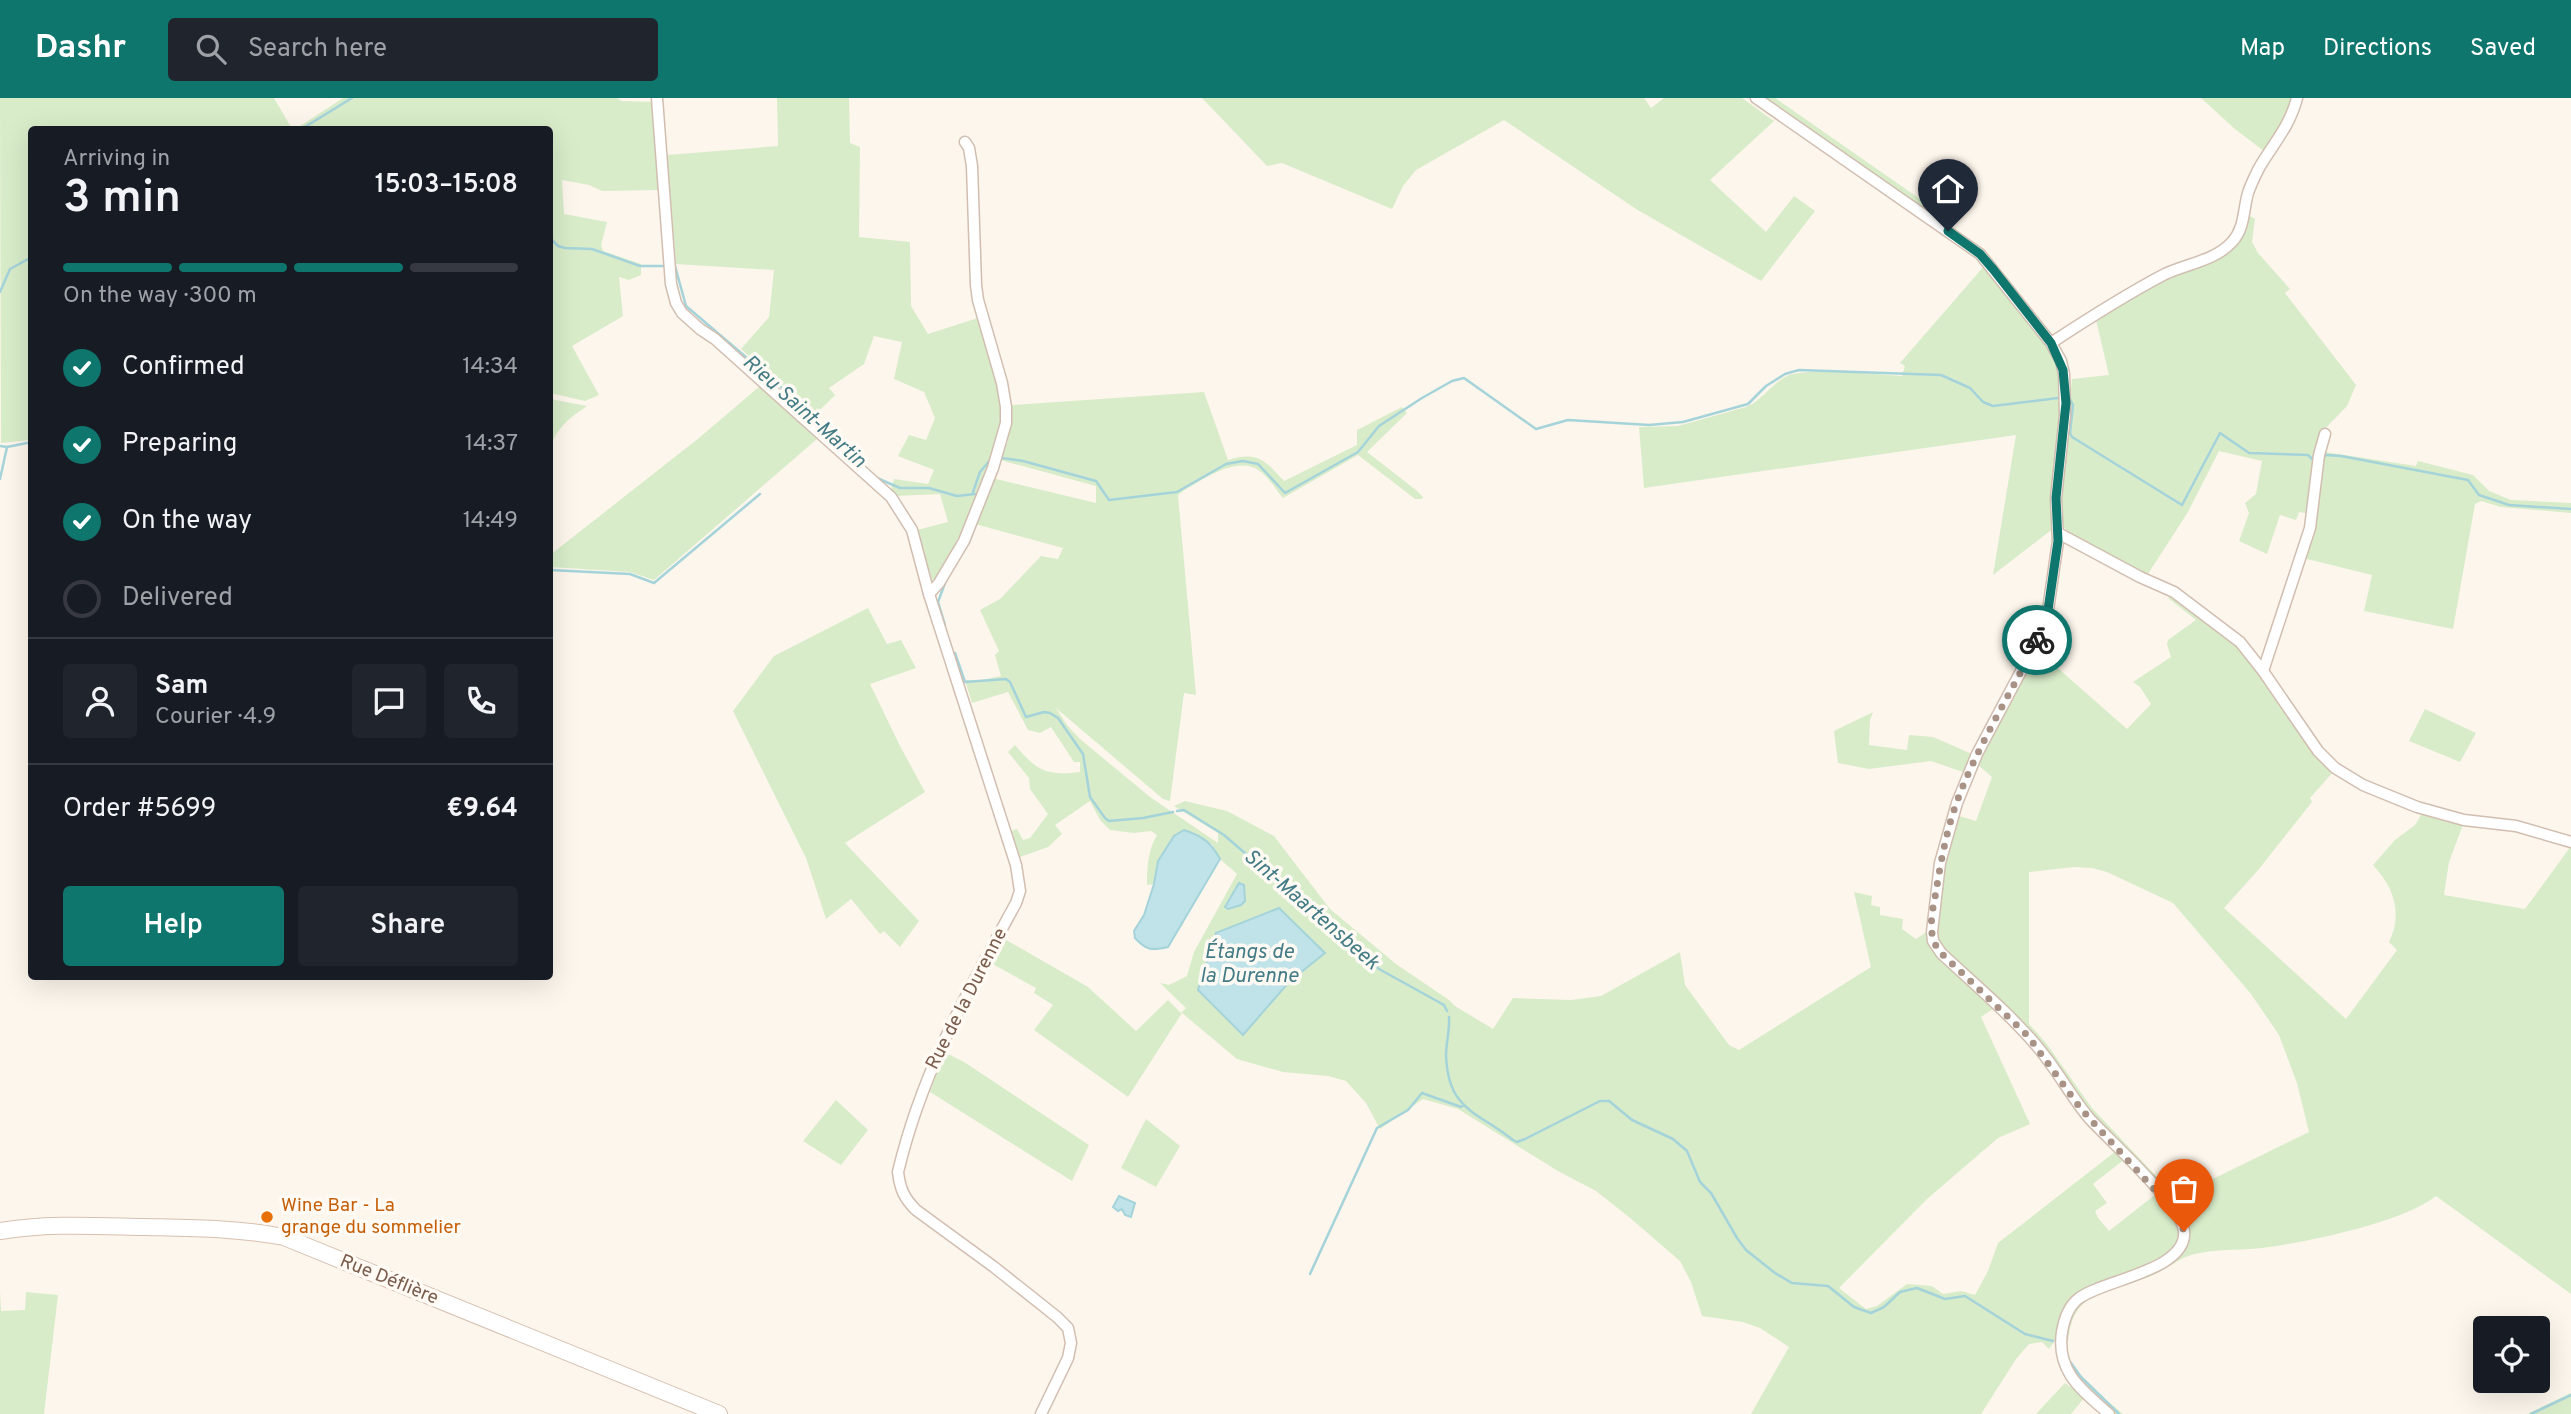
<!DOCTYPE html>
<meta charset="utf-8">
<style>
body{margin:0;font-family:Overpass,sans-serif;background:#20242c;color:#f1f3f6;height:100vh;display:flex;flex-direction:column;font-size:26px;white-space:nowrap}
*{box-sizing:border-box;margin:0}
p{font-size:23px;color:#9ea1a6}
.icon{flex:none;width:38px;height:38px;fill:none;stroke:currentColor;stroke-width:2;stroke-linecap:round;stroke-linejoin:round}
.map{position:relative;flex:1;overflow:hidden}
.details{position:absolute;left:28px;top:28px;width:525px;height:854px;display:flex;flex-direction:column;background:#171b24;border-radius:7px;box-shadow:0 7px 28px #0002}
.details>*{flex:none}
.fabs{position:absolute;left:2473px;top:1218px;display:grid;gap:14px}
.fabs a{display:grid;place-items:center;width:77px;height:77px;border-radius:7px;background:#171b24;box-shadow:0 7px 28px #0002;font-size:35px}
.pin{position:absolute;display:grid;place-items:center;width:60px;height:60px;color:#fff;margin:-72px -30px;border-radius:50% 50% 50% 0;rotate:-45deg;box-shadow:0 0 7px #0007}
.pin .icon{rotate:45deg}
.courier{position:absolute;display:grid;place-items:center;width:70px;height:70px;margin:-35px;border:5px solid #0f766e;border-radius:50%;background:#fff;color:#222;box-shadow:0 2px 9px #0007}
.overview em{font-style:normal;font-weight:600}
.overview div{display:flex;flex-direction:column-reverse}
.overview{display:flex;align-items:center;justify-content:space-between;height:119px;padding:0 35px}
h1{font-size:46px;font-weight:600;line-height:52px}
.bar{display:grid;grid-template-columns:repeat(4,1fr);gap:10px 7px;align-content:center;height:84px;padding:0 35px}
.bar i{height:9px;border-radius:5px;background:#363941}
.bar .active{background:#0f766e}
.bar p{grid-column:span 4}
.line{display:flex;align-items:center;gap:18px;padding:0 35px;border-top:2px solid #363941}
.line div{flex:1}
.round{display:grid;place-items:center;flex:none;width:74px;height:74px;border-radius:7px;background:#20242c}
ol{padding:0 35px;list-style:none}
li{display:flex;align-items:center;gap:21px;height:77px}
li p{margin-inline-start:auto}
li .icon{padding:7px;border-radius:50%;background:#0f766e;color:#fff;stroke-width:4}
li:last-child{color:#9ea1a6}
li i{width:38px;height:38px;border:4px solid #363941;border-radius:50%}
.action{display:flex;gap:14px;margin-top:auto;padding:14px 35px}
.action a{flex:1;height:80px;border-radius:7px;background:#0f766e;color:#fff;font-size:28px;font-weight:600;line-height:80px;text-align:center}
.action a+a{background:#20242c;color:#f1f3f6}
header{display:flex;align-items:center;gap:42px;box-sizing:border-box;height:98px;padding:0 35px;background:#0f766e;color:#fff}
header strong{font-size:33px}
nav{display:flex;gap:38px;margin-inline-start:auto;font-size:24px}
.search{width:490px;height:63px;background:#20242c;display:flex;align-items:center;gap:18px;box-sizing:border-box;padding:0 24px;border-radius:7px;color:#9ea1a6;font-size:26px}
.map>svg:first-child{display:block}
.green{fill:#d8ecc9;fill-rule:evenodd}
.water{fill:#bfe3e8;stroke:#a5d3da;stroke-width:2}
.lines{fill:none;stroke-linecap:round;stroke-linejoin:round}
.stream{stroke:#a5d3da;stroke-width:2.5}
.street-casing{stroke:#d1beb0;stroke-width:13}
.secondary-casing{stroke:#d6c0b0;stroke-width:18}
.street{stroke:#fff;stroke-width:10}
.secondary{stroke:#fff;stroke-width:16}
.done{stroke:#a89285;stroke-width:7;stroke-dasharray:0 12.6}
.route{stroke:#0f766e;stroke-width:9}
.food-dot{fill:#e8710a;stroke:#fffaf3;stroke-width:2.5}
.labels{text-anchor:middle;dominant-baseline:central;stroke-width:7;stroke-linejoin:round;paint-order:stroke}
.street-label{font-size:19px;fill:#7a5c4d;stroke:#fffaf3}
.food-label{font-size:19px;fill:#c56008;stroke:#fffaf3;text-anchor:start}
.water-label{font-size:21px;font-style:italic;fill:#437c86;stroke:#fffaf3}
</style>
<header>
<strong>Dashr</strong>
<div class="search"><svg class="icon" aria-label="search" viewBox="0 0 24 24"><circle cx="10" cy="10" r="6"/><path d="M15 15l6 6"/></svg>Search here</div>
<nav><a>Map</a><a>Directions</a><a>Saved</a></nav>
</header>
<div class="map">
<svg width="2571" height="1316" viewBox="0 0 2571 1316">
<rect width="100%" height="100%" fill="#fdf6ec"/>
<g class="green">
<path d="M0,0H274L292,31L32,32L31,342L1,345Z"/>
<path d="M343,0H617L622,3L651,4V0H654L661,92L602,93L589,87L562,82L564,116L607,124L601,147L603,153L641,166V177L629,182L619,179L623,218L572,248L599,297L585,303L550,295V32H294Z"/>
<path d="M777,0H849L850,45L860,49L859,139L910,144L911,208L928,236L978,220L1003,308L996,357L949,460L935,483L932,481L917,432L948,424L940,396L896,398L891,392L894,381L928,386L934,372L898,358L909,337L926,342L935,320L924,294L894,281L902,244L874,238L864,266L829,290L835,297L815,317L741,251L769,219L774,172L676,166L667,57L778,48Z"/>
<path d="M1202,0H1644L1651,10L1664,0H1742L1774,23L1710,82L1766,134L1794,98L1815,113L1761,183L1636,111L1504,22L1416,72L1403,88L1392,111L1282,65L1267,68Z"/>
<path d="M1764,0H1775L1953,124L1950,128L1823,43Z"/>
<path d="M2201,0H2293L2287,19L2265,54L2235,31Z"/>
<path d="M2250,118L2255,121L2252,144L2258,155L2290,191L2285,195L2356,287L2347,308L2319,337L2311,416L2299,414L2296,422L2280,417L2267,456L2239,443L2249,415L2245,405L2256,396L2262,363L2219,353L2188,414L2146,479L2070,436L2062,427L2059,408L2072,281L2109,277L2096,222L2117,206L2186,169L2235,147L2246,130Z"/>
<path d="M1985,167L2053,255L2058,270L2062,289L2055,434L2050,433L1993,477L2016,337L1644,390L1639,329L1678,328L1746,309C1760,304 1771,287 1785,279C1806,268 1875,277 1902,278L1905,268L1900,265Z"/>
<path d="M760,288L817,341L654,482L630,474L550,469V457L699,340Z"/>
<path d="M1204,294L1228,362C1257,353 1265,362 1284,383L1357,347V332L1402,309L1407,315L1367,354L1416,392L1423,399L1422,401H1415L1358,357L1283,400C1276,392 1270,381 1261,374C1239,355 1202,382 1183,393L1178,397L1196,597L1184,595L1170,703L1163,701L1056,610L1067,627L1080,641L1150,699L1218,745V735L1174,708L1185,703L1227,713L1274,738L1330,811L1396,866L1449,902L1455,908L1493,931L1513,900L1571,902L1601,898L1680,854L1685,887L1729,947L1739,952L1871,869L1854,794L1872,798L1871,807L1880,809V817L1903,821L1902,831L1916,841L1928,833L1996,909L1981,919L2030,1026L1998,1040L1927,1101L1839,1190L1866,1211L1877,1208L1907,1186L1932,1188L1943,1196L1961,1193L1975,1197L1988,1173L1998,1145L2116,1053L2125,1061L2093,1086L2107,1105L2095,1113L2098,1120L2109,1133L2156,1096L2179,1127L2178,1146L2163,1161L2081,1195L2059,1237L2049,1251L2042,1244L2029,1246L2016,1261L1981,1316H1751L1789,1249L1760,1230L1743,1224L1702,1218L1691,1184L1680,1163L1629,1119L1596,1093L1558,1073L1458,1011L1423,1001L1380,1031L1366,1005L1346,983L1328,978L1283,974L1237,961L1182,915L1128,999L1034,932L1053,907L1034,895L1036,890L991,865L982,879L980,878L1001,839L1088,889L1136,933L1168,902L1181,915L1186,910L1160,885L1169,887L1187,878L1194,854L1237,776L1220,761L1212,746L1158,763L1154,786L1147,787C1147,769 1148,752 1157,737L1151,733L1134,735L1110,732L1100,722L1090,703L1055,727L1062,736L1048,749L1020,759L1011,733L1017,731L1023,742L1030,740L1048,716L1030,691L1029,680L1008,654L1015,647C1037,673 1046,678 1080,674V664H1074L1051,629L1040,635L1028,632L1008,594L972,605L965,582H983L1001,578L995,557L999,553L980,512L1000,501L1041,458L1058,461L1063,450L975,426L992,380L1096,405V388L1000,362L1008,343L1012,307ZM1324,855L1289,884L1243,936L1199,892Z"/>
<path d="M550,301L587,308C569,320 558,329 550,349Z"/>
<path d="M2325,354L2416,368L2418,363L2473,377L2489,393L2511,402L2571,405V415L2501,409L2481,403L2475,406L2453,531L2364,513L2372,477L2303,460L2315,430Z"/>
<path d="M2172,496L2235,542L2334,673L2310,700L2312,704L2259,771L2224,810L2346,921L2397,852L2389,844C2403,816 2394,789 2373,767L2395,742L2415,727L2423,714L2464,724L2449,764L2444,797L2525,811L2571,748V1196L2436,1098C2404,1124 2311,1143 2269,1149C2245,1153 2219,1150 2195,1156C2180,1159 2167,1171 2153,1177C2116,1194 2076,1189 2069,1237C2068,1244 2066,1252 2069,1258C2078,1281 2105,1300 2123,1316H2114L2077,1281L2064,1255L2068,1221L2085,1199L2159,1170L2188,1135L2075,997L1950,860L1936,839L1939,786L1956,717L1976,723L1992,679L1977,666L2036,551L2127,631L2151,606L2140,589L2133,584L2171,559L2167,546L2168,542L2196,522L2168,500ZM2074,769L2092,770L2107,774L2173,805L2251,896L2279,937L2297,985L2309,1034L2176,1099L2092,1010L2046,945L2029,926V774Z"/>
<path d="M868,510L887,546L901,542L916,570L870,586L900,648L925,694L845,745L919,823L900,849L884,833L880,836L851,801L826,821L806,760L733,613L774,558Z"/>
<path d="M2425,611L2476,635L2460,664L2409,643Z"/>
<path d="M1873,614L1870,622L1869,647L1907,652L1909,637L1933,639L1972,656L1963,674L1931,663L1869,671L1838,665L1834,633Z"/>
<path d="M944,954L964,964L1089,1047L1072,1083L930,994Z"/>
<path d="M836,1002L868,1032L841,1067L803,1043Z"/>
<path d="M1146,1021L1180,1048L1156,1089L1121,1070Z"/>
<path d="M0,1193L1,1213L25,1212L26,1194L58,1197L44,1316H0Z"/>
<path d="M2065,1285L2085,1299L2071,1316H2036Z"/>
<path d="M2571,1295V1316H2527Z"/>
</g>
<g class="water">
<path d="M1184,732C1202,738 1211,744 1220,761L1168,849C1151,853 1146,852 1135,840L1134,833L1144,817L1154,786L1158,763L1174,738Z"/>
<path d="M1239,785L1244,787L1245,803L1241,807L1228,811L1225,809Z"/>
<path d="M1279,810L1325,855L1289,884L1243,937L1198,892L1216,835Z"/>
<path d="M1119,1098L1135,1105L1131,1119L1125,1117L1122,1111L1118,1113L1113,1109Z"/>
</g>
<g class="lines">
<g class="stream">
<path d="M300,32L352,0"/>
<path d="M550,140L558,148L565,150L592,151L640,168H665"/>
<path d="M675,168L686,208L781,289L839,345"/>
<path d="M0,194L10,171L32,159"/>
<path d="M2070,301L2073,307L2070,335L2072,339L2182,407L2220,335L2249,355L2308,357L2313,362"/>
<path d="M0,348L7,349L0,381"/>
<path d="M7,349L32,344"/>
<path d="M1002,360L1023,363L1096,383L1109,402L1177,394L1226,366L1243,363L1258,366L1285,395L1358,354L1379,328L1422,300L1452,283L1464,280L1536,331L1568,322L1649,327L1683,324L1748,306L1766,288L1785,276L1799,272L1941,277L1970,290L1983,304L1993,308L2058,300"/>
<path d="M2321,361L2326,357L2341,358L2468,382L2479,397L2509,407L2571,411"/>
<path d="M877,380L900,390H929L957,398L975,396"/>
<path d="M973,394L980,374L991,361"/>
<path d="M550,472L630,476L654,485L760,396"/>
<path d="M945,527L938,504L945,485"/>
<path d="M955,555L965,584L1006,581L1010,584L1026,619L1044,614L1050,615L1058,620L1083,656L1090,699L1105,720L1109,723L1143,720L1173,714"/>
<path d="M1177,713L1184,712L1224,737L1379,871L1444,907L1447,913"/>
<path d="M1449,919C1450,932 1446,945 1446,957C1448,1013 1477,1013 1513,1042L1517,1044L1525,1041L1600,1003H1609L1632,1022L1673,1041L1687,1053L1700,1084L1711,1095L1737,1140L1746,1152L1775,1175L1792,1185L1828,1188L1854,1209L1871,1215L1884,1209L1900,1194L1917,1190L1945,1201L1965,1198L2025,1236L2053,1243"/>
<path d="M1310,1176L1377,1030L1408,1012L1422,995L1461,1009L1464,1007"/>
<path d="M2071,1265L2081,1279L2119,1316"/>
<path d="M2531,1316L2571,1297"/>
</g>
<defs>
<g id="street">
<path d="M657,0L671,186L676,205L682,215L700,231L715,241L891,399L912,432L929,496L1016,767L1020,793L1016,805C967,895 922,973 898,1074C900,1091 904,1100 916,1112L994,1169L1057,1219L1068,1230L1071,1245L1068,1260L1041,1316"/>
<path d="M1756,0L1980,156L2051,245L2061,263L2064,276L2065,317L2056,400L2058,443L2048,512L2038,541L1977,656L1957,705L1940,765L1932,834L1933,843L1941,855C1973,885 2008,914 2036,947C2056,970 2070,997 2089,1020C2110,1043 2181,1106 2184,1133C2188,1173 2101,1182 2078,1201C2068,1209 2064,1222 2062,1234C2056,1274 2082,1292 2109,1316"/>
<path d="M2051,245C2089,220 2125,197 2165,176C2187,166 2216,162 2232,144C2245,130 2243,112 2248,95C2251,86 2255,78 2259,70C2273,46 2290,28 2297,0"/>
<path d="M2058,435L2140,479L2174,494L2240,544L2263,573L2318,653L2335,670L2363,687L2417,709L2464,722L2516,728L2571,744"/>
<path d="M929,496L939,485L964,443L993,370L1006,325V309L1002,285L978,202L976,187L972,68L969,50L965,44"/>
<path d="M2263,573L2310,430L2319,357L2325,336"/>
</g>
<path id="secondary" d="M0,1133C48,1125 96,1128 145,1129C192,1130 238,1130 284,1139L719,1316"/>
</defs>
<use href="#street" class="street-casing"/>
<use href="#secondary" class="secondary-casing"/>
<use href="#street" class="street"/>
<use href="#secondary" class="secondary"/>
</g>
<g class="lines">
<path class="done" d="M2037,542C2009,600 1973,654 1953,715C1945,741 1940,768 1936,794C1932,815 1926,838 1941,855L2028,938L2081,1011L2176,1115L2184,1133"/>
<path class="route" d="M1948,133L1980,156L1993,171L2051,245L2063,272L2066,305L2056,400L2058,443L2048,512L2037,542"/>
</g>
<circle class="food-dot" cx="267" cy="1119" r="7"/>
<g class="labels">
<g class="street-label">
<text transform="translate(967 901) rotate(-63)">Rue de la Durenne</text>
<text transform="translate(389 1182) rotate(22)">Rue Déflière</text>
</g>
<g class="food-label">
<text x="281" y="1108">Wine Bar - La<tspan x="281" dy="22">grange du sommelier</tspan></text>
</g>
<g class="water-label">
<text transform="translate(804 314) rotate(42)">Rieu Saint-Martin</text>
<text transform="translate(1311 812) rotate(41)">Sint-Maartensbeek</text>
<text x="1249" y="854">Étangs de<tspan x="1249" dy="24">la Durenne</tspan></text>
</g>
</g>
</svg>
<div class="fabs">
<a><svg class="icon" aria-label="locate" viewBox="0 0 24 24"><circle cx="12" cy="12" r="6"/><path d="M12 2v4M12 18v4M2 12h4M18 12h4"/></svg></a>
</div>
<div class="pin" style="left:2184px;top:1133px;background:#ea580c"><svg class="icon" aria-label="bag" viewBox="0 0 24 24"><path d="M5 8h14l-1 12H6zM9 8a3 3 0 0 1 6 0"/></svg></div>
<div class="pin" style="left:1948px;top:133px;background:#1f2937"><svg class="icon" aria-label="home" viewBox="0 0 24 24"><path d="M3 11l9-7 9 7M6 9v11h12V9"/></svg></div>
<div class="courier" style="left:2037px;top:542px"><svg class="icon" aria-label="bike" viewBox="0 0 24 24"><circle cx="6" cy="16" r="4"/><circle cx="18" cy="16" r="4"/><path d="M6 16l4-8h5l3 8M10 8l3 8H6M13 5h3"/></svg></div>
<section class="details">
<div class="overview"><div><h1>3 min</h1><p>Arriving in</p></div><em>15:03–15:08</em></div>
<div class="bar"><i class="active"></i><i class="active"></i><i class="active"></i><i></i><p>On the way · 300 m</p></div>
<ol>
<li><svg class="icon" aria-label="check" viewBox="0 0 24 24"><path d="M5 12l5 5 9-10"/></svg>Confirmed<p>14:34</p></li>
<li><svg class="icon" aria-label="check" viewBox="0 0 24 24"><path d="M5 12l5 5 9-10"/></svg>Preparing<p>14:37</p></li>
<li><svg class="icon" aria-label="check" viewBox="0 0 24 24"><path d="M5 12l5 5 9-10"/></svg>On the way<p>14:49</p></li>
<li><i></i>Delivered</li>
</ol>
<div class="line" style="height:126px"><a class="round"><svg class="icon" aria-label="person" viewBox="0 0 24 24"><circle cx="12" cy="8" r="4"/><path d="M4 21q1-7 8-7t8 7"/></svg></a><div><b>Sam</b><p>Courier · 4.9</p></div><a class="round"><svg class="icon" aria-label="chat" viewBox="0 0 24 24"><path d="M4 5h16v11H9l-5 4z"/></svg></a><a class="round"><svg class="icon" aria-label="phone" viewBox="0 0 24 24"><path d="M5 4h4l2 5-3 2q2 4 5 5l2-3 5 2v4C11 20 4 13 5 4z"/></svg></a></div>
<div class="line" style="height:91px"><div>Order #5699</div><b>€9.64</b></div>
<div class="action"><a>Help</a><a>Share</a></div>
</section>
</div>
